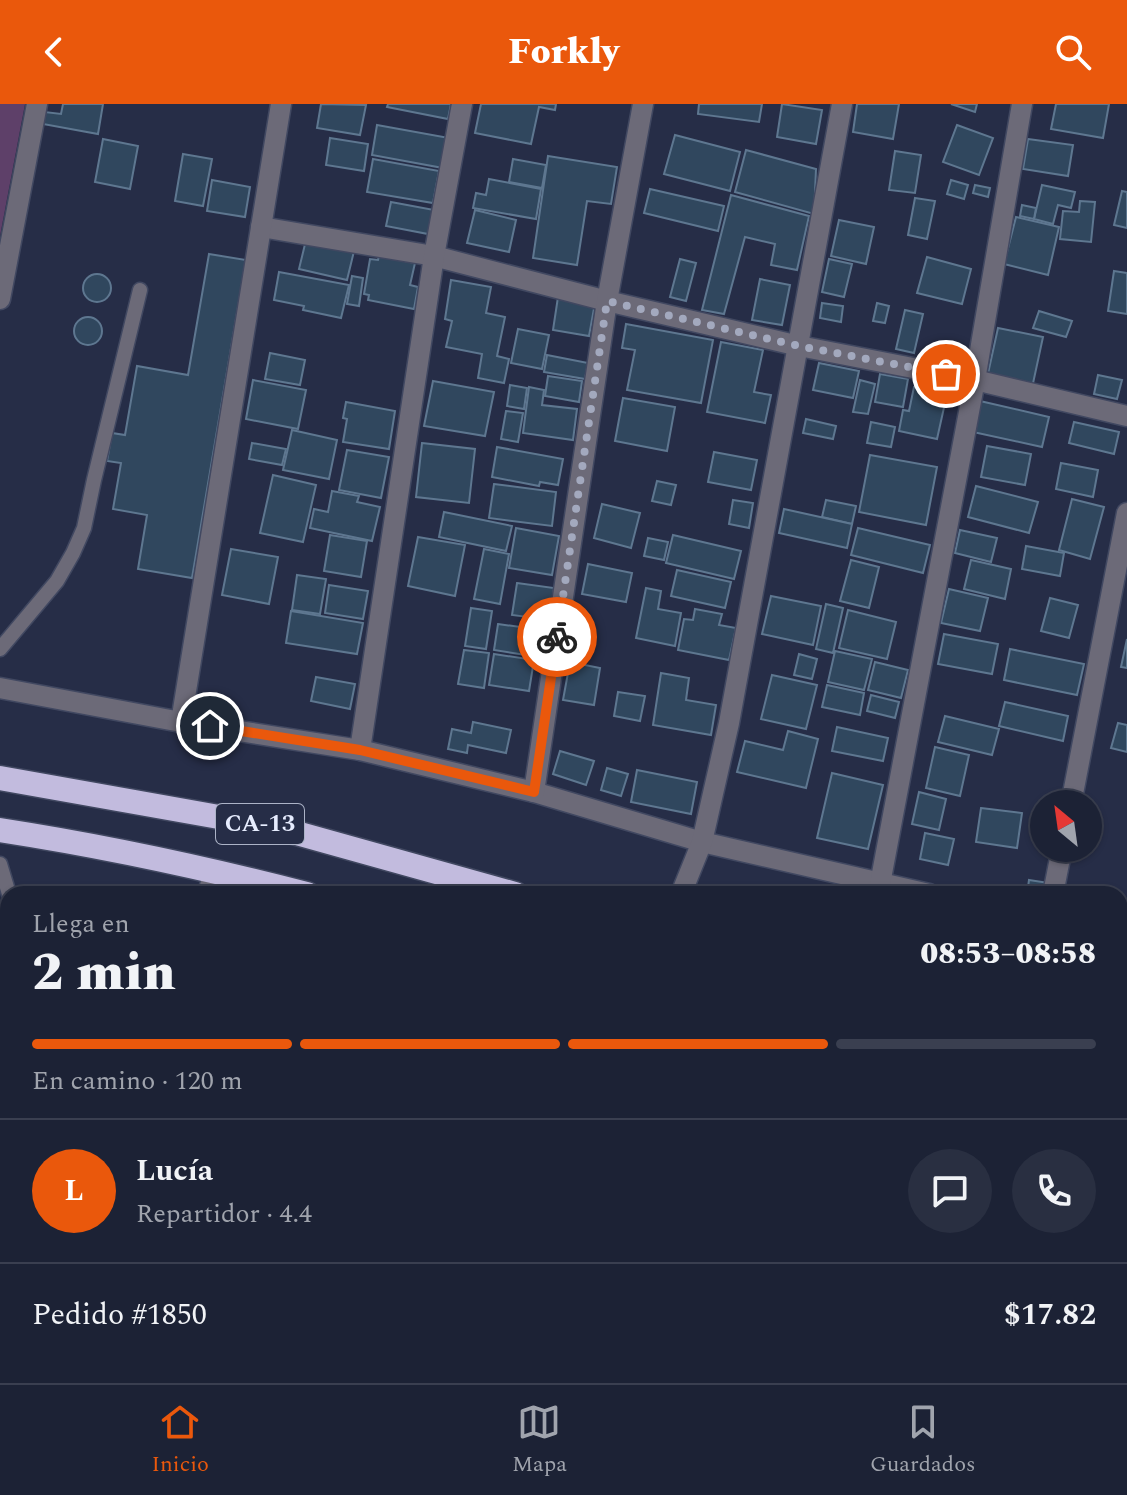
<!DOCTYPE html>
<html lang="es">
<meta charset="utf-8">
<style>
body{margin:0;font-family:Spectral,serif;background:#292f41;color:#f1f3f6;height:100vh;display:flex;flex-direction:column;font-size:30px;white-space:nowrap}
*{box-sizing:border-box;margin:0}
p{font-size:26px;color:#a0a4ad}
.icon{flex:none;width:44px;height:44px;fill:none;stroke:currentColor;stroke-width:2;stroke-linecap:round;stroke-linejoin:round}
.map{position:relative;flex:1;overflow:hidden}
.sheet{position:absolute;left:0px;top:782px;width:1128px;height:498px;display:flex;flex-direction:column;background:#1c2235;border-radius:24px 24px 0 0;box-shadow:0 2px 6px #0004,0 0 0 2px #3a3f50}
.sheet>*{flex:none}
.needle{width:52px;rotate:331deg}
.tools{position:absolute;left:1030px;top:686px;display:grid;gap:16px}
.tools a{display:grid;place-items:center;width:72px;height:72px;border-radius:50%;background:#1c2235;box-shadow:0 2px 6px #0004,0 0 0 2px #3a3f50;font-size:40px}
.pin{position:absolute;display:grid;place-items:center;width:68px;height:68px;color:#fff;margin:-34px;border:4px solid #fff;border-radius:50%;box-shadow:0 2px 8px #0007}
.courier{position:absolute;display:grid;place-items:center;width:80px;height:80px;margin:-40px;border:6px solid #ea580c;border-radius:50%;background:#fff;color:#222;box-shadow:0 2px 10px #0007}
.headline em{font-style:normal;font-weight:800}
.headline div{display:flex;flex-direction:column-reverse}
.headline{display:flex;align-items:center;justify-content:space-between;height:136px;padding:0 32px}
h1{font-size:52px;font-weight:800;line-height:60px}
.bar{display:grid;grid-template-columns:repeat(4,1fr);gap:12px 8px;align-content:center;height:96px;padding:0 32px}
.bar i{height:10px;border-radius:6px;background:#3a3f50}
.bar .active{background:#ea580c}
.bar p{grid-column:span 4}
.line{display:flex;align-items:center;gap:20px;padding:0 32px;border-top:2px solid #3a3f50}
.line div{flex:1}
.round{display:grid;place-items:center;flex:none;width:84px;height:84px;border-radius:42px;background:#292f41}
header{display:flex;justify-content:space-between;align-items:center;height:104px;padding:0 32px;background:#ea580c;color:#fff;font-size:36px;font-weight:800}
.menu{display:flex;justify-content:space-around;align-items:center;height:112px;border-top:2px solid #3a3f50;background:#1c2235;font-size:22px;color:#a0a4ad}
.menu a{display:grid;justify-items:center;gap:4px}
.menu .active{color:#ea580c}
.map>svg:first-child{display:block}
.green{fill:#5e4069}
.building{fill:#30475e;stroke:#5e7790;stroke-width:2}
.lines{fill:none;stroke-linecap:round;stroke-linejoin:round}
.lane-casing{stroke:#414861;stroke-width:17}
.street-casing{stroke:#414861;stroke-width:23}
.highway-casing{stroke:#414861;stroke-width:27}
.lane{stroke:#6c6a78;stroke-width:14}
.street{stroke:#6c6a78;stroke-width:20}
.highway{stroke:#c2bbde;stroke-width:24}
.done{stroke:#a3a9be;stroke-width:8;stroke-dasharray:0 14.4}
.route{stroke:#ea580c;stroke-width:10}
.labels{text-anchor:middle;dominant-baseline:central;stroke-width:7;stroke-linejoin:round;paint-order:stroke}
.shield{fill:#262d47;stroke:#acb3c7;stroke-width:2}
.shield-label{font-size:24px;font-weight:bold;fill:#e6ecfe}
</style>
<header><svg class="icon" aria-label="back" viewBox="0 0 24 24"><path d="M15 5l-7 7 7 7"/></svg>Forkly<svg class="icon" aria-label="search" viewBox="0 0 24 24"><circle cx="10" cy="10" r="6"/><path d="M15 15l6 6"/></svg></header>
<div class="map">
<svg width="1127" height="1279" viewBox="0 0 1127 1279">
<rect width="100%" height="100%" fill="#262d47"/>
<path class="green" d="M0,0H25L0,132Z"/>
<g class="building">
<path d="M63,0H103L98,30L43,20L45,8L61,10Z"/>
<path d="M321,0L366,1L360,31L317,24Z"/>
<path d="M388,0H451L448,15L387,3Z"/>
<path d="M481,0H556L555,6L539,3L531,40L475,29Z"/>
<path d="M699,0H762L759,18L698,10Z"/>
<path d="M782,0L822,6L816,40L777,33Z"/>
<path d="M857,0H899L893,35L853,28Z"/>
<path d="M951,0H977L975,8Z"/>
<path d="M1056,0H1109L1103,34L1051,25Z"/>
<path d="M377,21L449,34L443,64L372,51Z"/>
<path d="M957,21L993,34L979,71L943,58Z"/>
<path d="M675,31L740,48L730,87L664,70Z"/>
<path d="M330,34L368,40L364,67L326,61Z"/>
<path d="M103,35L138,42L130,85L95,78Z"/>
<path d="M1028,35L1073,41L1068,72L1023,65Z"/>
<path d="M746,46L816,65L814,110L735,88Z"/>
<path d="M895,47L921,51L915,89L889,86Z"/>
<path d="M183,50L212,55L203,102L175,97Z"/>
<path d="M548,52L617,63L611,100L587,97L577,161L533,154Z"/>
<path d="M373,55L439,67L433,99L367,88Z"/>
<path d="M513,55L546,61L542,84L509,78Z"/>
<path d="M489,75L541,85L536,115L473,104L476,89L486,91Z"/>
<path d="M212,76L250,83L245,113L207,107Z"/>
<path d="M951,76L968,81L964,95L947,90Z"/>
<path d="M975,81L990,84L988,93L973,89Z"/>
<path d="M1042,81L1075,88L1071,104L1058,101L1053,120L1034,115Z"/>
<path d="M650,85L724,102L718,127L644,109Z"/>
<path d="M1122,87L1127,88V124L1114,121Z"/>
<path d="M731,91L809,112L797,166L771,161L775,140L745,133L724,210L702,206Z"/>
<path d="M915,94L935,97L927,135L908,131Z"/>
<path d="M1080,97L1095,98L1091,138L1060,135L1063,107L1079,108Z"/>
<path d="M391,98L434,106L428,130L386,122Z"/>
<path d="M1022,101L1036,104L1034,115L1020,112Z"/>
<path d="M475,106L516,116L509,148L467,139Z"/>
<path d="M1016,113L1059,123L1048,171L1004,160Z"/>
<path d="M839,116L874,123L866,160L831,152Z"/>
<path d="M307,132L355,143L347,176L299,165Z"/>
<path d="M209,150L246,156L192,474L138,465L147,411L113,405L121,359L107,357L112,329L125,331L137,262L188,271Z"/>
<path d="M379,152L415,159L410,181L418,183L414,205L368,196L369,191L364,190L370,155L378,156Z"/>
<path d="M927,153L971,165L962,200L917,189Z"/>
<path d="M680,155L696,159L686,197L670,193Z"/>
<path d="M829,155L852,160L844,193L822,188Z"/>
<path d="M1114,167L1127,169V210L1108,207Z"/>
<path d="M279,168L349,181L341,214L303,206L304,202L274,196Z"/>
<circle cx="97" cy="184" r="14"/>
<path d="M352,172L363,174L359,202L347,200Z"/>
<path d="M760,175L790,181L782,221L752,216Z"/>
<path d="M451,176L491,183L486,209L505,213L497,252L509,255L504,279L478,274L482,250L446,243L452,217L445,215Z"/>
<path d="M558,193L595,199L589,232L553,226Z"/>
<path d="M822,199L843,202L841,218L820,214Z"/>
<path d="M877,199L889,202L885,219L873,217Z"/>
<path d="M905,206L923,210L914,249L896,245Z"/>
<path d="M1039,207L1072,217L1066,233L1033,224Z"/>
<circle cx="88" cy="227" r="14"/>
<path d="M626,220L713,236L701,299L627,286L635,246L622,244Z"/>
<path d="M998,224L1043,233L1032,284L987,274Z"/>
<path d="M518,225L549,231L542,265L511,259Z"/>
<path d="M721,238L763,246L754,288L771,291L765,319L707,308Z"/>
<path d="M270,249L305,256L300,281L265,275Z"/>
<path d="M547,251L588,259L585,275L544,268Z"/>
<path d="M819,259L859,267L853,294L813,286Z"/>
<path d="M880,270L908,275L903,303L875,298Z"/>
<path d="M1098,271L1122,276L1117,295L1094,290Z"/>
<path d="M548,272L582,277L579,298L545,292Z"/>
<path d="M253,276L306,286L298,325L246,315Z"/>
<path d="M860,276L875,280L868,310L853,308Z"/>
<path d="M433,277L494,288L485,332L424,322Z"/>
<path d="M510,281L527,284L524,305L507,302Z"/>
<path d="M529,283L544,286L542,301L577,305L573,336L523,329Z"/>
<path d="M914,283L947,290L937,335L899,327L903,306L909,307Z"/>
<path d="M623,294L675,303L667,347L615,337Z"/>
<path d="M980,297L1049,313L1042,343L973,328Z"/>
<path d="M346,298L395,307L389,345L343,338L347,315L343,314Z"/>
<path d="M506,307L523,309L518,338L501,335Z"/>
<path d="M806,315L836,322L833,335L803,329Z"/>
<path d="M871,318L895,323L891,343L867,339Z"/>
<path d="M1074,318L1119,328L1114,350L1069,339Z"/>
<path d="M292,326L337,336L329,375L283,366Z"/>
<path d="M252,339L286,345L282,361L249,355Z"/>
<path d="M422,339L475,345L469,399L416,393Z"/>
<path d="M987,342L1031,350L1025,381L981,373Z"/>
<path d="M497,343L563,355L558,381L540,378L539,382L492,373Z"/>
<path d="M347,346L389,353L381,394L339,386Z"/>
<path d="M714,348L757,356L751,386L708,378Z"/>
<path d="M870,351L937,363L926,421L859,408Z"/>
<path d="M1061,359L1098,366L1093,393L1056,385Z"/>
<path d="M273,371L316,381L303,438L260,429Z"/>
<path d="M657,377L676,381L671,401L652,397Z"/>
<path d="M494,380L556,388L552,422L489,414Z"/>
<path d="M976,382L1038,398L1029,429L968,413Z"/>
<path d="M332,387L359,392L357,398L380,403L372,437L310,424L314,405L328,408Z"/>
<path d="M1072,395L1104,403L1090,455L1059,446Z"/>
<path d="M733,396L753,399L749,424L729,420Z"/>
<path d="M826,396L856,402L852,420L822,413Z"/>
<path d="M602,400L640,409L631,444L594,434Z"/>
<path d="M784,405L852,420L847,444L779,429Z"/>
<path d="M444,408L512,422L506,447L439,433Z"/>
<path d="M516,424L559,432L552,471L509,464Z"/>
<path d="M858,424L930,441L923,469L851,451Z"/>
<path d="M960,426L997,434L991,458L955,449Z"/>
<path d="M330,431L367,437L361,473L324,467Z"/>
<path d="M673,431L741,447L734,475L666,459Z"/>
<path d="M418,433L465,441L455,492L408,482Z"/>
<path d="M648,434L668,438L664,456L644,452Z"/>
<path d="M1026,442L1064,449L1060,472L1022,465Z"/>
<path d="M231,445L278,453L269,500L222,491Z"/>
<path d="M484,445L509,450L500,500L474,495Z"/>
<path d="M851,456L879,463L869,504L840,497Z"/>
<path d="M971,456L1011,465L1005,495L964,485Z"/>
<path d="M588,460L632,469L626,498L582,490Z"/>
<path d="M677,466L731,478L725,504L671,492Z"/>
<path d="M297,471L326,475L320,510L292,506Z"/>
<path d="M517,479L554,484L550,516L512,511Z"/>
<path d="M329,481L368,487L363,515L325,509Z"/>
<path d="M646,484L661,487L658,505L681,509L675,542L636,534Z"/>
<path d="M949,485L988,494L980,527L941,519Z"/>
<path d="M771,492L821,502L813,541L762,530Z"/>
<path d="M1050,494L1078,501L1069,534L1041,527Z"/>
<path d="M826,500L843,504L833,549L816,545Z"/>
<path d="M471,504L492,507L486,545L465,542Z"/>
<path d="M695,505L722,510L719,521L736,524L729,556L678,546L684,515L693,516Z"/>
<path d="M848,506L896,518L887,555L839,544Z"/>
<path d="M291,507L363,519L357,550L286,539Z"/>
<path d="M498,520L542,526L539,553L494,546Z"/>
<path d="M944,530L998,540L992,570L938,560Z"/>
<path d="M1127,535V564L1121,563Z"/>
<path d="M1010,545L1084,560L1077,591L1004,576Z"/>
<path d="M464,546L489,549L484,584L458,580Z"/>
<path d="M835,547L872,555L864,586L828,578Z"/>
<path d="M494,550L534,556L529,587L489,581Z"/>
<path d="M799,550L817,555L812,575L794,571Z"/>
<path d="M570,558L600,564L594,601L563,596Z"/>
<path d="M875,558L908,566L901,594L868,586Z"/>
<path d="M661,569L689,574L686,596L716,601L711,631L653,621Z"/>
<path d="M772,571L817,581L806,625L761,615Z"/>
<path d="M316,573L355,580L350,605L311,597Z"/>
<path d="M827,581L864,589L860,611L822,603Z"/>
<path d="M618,588L645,592L640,617L614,612Z"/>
<path d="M871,591L899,598L895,614L867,607Z"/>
<path d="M1005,598L1068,612L1063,637L999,622Z"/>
<path d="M945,612L999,625L992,651L938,638Z"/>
<path d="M473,618L511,626L506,649L468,641L467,649L448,645L452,625L471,629Z"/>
<path d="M1118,619L1127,621V648L1111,644Z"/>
<path d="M837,623L888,634L883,657L832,647Z"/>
<path d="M788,627L818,635L806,684L737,668L745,637L783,646Z"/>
<path d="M935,643L969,651L960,692L926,684Z"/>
<path d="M560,647L594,657L586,681L553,670Z"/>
<path d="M607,664L628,670L621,692L601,686Z"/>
<path d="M637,666L697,678L691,710L631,698Z"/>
<path d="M832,669L883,681L868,745L817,734Z"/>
<path d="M919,688L946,695L939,726L912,720Z"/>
<path d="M981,704L1022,709L1017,744L976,738Z"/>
<path d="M925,729L954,735L948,761L920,755Z"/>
<path d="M1029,776L1049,779L1047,790H1027Z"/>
<path d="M1120,851L1127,852V899L1120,898Z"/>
<path d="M0,905H2L8,952V1007L0,1008Z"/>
<path d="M8,1019V1223L0,1224V1020Z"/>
<path d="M163,1272H189L188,1279H162Z"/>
<path d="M376,1272H406L405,1279H375Z"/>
<path d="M617,1272H644L645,1279H618Z"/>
<path d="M666,1272H697L696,1279H665Z"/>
<path d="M1011,1273L1037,1274L1036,1279H1011Z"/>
</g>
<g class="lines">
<defs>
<g id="lane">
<path d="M0,545L57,477L73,449L84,424L94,376L140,186"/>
<path d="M0,760L9,790"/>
<path d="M205,790L211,766"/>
</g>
<g id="street">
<path d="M261,123L434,152L607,197L799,242L975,276L1127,312"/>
<path d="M0,195L37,0"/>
<path d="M0,584L181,618L360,646L534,688L702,738L929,790"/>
<path d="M181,618L281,0"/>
<path d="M360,646L434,152L462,0"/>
<path d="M534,688L607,197L643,0"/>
<path d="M1071,700L1127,409"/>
<path d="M228,770L230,790"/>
<path d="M880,780L975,276L1022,0"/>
<path d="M681,790L702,738L729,619L842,0"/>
<path d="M1053,790L1062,744"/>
<path d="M1120,832L1127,833"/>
<path d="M293,1272L294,1279"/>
<path d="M442,1272L443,1279"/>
<path d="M589,1272L590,1279"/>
<path d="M736,1272L737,1279"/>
<path d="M859,1272L888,1279"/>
</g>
<g id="highway">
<path d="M0,674L275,723L515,790"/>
<path d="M0,726C104,742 206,764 307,790"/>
<path d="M1120,1105L1127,1110"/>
<path d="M1120,1193L1127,1197"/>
</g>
</defs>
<use href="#lane" class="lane-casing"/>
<use href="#street" class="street-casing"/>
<use href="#highway" class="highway-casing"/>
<use href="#lane" class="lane"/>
<use href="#street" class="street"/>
<use href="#highway" class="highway"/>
</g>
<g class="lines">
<path class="done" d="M557,533L607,197L799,242L946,270"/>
<path class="route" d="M210,622L360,646L534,688L557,533"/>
</g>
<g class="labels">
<rect class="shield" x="216" y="700" width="88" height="40" rx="6"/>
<g class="shield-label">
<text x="260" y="720">CA-13</text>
</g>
</g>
</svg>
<div class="tools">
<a><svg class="needle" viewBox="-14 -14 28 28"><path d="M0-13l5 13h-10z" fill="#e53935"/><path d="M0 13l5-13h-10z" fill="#a0a4ad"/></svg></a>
</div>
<div class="pin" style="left:946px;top:270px;background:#ea580c"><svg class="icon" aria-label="bag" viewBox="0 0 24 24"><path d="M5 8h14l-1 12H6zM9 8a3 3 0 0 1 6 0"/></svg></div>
<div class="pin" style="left:210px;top:622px;background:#1f2937"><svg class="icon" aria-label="home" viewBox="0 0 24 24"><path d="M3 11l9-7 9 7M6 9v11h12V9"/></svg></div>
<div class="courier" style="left:557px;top:533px"><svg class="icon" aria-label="bike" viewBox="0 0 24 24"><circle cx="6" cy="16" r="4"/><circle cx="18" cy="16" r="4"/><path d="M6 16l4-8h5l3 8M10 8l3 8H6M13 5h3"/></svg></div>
<section class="sheet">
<div class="headline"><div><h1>2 min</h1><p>Llega en</p></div><em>08:53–08:58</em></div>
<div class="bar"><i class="active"></i><i class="active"></i><i class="active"></i><i></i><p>En camino · 120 m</p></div>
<div class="line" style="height:144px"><b class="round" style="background:#ea580c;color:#fff">L</b><div><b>Lucía</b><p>Repartidor · 4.4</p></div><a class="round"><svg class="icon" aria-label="chat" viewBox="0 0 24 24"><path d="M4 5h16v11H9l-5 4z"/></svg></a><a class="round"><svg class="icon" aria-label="phone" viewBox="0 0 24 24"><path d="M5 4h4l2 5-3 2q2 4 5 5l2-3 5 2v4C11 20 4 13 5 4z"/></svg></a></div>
<div class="line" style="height:104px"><div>Pedido #1850</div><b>$17.82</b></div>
</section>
</div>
<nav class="menu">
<a class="active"><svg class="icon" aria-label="home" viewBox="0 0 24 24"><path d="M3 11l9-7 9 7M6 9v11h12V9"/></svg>Inicio</a>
<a><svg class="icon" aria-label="map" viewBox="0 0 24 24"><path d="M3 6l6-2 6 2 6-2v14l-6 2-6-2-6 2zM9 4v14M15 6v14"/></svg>Mapa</a>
<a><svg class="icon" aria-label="saved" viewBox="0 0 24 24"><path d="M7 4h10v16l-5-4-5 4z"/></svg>Guardados</a>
</nav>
